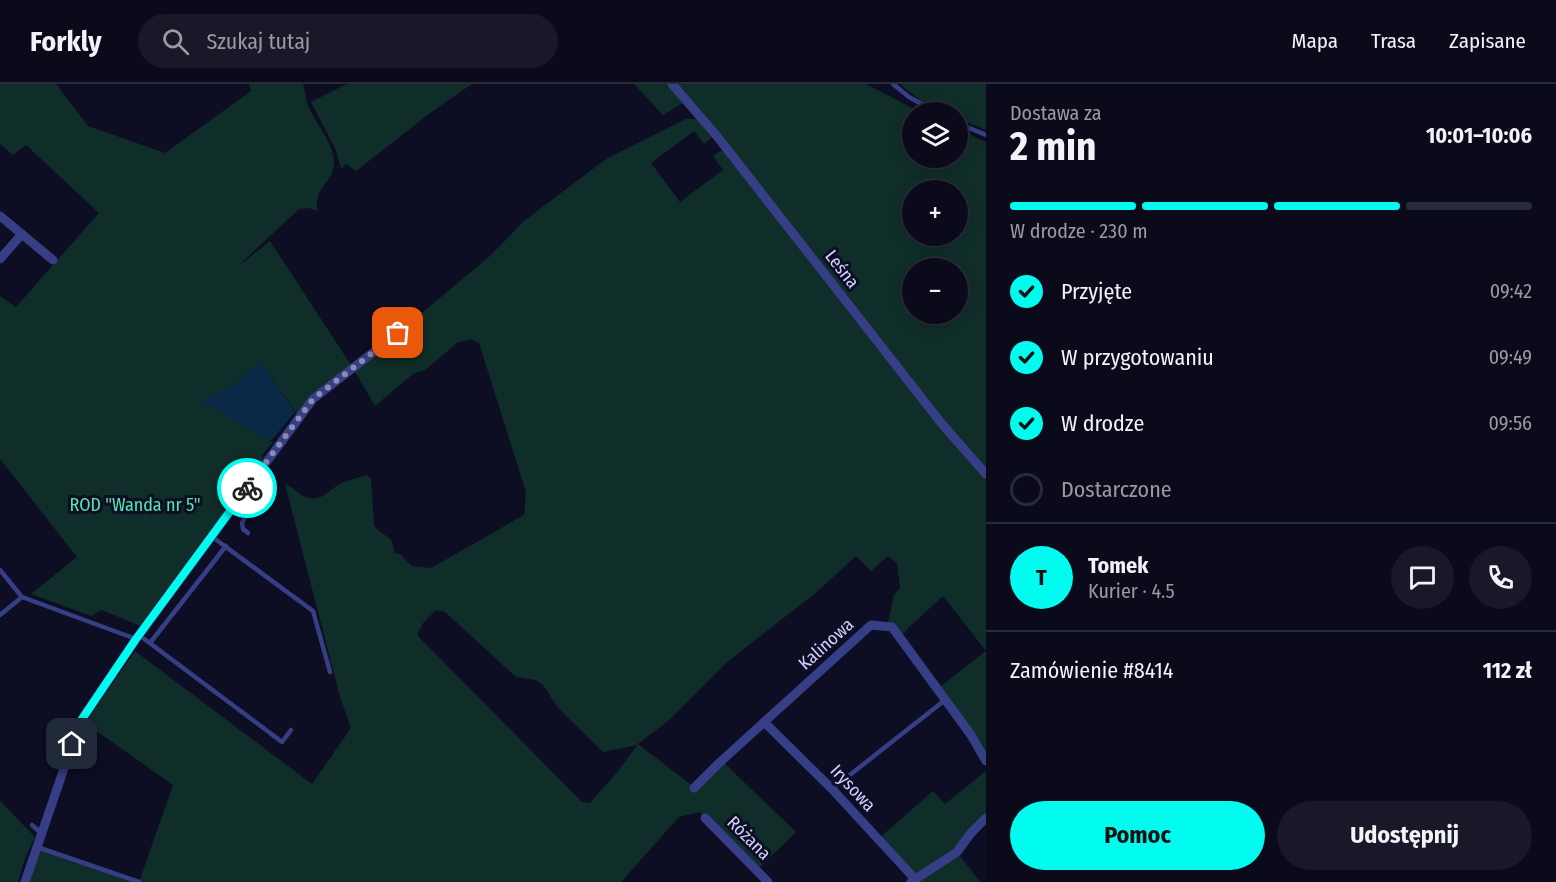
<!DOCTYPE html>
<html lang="pl">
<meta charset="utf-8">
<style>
body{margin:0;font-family:"Fira Sans Condensed",sans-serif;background:#181828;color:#f1f3f6;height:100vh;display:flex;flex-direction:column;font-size:22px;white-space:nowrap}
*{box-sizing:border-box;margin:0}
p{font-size:20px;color:#999aa3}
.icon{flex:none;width:33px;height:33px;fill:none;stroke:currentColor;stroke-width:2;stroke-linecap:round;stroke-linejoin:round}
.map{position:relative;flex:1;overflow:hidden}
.details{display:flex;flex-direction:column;background:#0a0a1b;width:570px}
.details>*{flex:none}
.fabs{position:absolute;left:902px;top:18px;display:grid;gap:12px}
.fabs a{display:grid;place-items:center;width:66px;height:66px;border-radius:50%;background:#0a0a1b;box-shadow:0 3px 15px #0003,0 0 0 2px #2a2b3a;font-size:30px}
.pin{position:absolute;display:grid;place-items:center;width:51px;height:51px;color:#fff;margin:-26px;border-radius:12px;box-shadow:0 3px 9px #0006}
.courier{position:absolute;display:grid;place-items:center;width:60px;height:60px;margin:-30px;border:4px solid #00fbef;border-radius:50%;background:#fff;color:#222;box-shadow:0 2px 8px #0007}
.summary em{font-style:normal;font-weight:700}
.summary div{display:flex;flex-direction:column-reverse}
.summary{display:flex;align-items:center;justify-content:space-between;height:102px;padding:0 24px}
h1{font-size:39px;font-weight:700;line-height:45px}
.bar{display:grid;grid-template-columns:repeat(4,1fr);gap:9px 6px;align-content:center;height:72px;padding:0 24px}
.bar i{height:8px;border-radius:4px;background:#2a2b3a}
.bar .current{background:#00fbef}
.bar p{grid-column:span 4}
.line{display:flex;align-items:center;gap:15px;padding:0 24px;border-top:2px solid #2a2b3a}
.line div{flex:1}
.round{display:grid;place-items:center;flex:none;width:63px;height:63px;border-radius:32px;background:#181828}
ol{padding:0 24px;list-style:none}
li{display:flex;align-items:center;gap:18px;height:66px}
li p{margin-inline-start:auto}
li .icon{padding:6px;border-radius:50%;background:#00fbef;color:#111;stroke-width:4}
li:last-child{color:#999aa3}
li i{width:33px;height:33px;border:3px solid #2a2b3a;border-radius:50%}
.button{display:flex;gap:12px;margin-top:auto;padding:12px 24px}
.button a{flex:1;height:69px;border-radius:36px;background:#00fbef;color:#111;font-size:24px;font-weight:700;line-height:69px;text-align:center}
.button a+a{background:#181828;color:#f1f3f6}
header{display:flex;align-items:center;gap:36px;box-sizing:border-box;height:84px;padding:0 30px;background:#0a0a1b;border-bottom:2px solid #2a2b3a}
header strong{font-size:28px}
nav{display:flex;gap:33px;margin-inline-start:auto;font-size:21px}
.search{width:420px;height:54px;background:#181828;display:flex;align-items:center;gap:15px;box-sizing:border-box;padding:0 21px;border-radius:33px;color:#999aa3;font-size:22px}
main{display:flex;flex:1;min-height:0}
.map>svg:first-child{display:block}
.green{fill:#102e29;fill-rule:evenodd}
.water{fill:#092947}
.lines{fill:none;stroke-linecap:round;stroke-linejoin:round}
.service{stroke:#363e85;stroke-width:4.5}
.minor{stroke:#363e85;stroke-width:9}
.done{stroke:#8c8cb2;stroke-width:6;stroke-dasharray:0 10.8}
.route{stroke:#00fbef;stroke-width:8}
.labels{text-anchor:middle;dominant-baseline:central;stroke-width:6;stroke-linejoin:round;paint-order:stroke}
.street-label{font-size:18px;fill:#d0d1ff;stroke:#0d0d24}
.park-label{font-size:18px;fill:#56e5ac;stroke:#0d0d24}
</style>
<header>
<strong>Forkly</strong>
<div class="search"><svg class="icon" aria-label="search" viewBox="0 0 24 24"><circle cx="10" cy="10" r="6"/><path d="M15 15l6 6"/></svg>Szukaj tutaj</div>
<nav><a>Mapa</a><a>Trasa</a><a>Zapisane</a></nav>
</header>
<main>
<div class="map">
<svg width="986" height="798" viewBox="0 0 986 798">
<rect width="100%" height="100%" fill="#0d0d24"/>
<g class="green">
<path d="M0,0H56L88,42L165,69L251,7L249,0H303C305,6 305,13 307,19C314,39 334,57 334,80C334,97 312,105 318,127L309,124L299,125L237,183L270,157L351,281L297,330L260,278L233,302L201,317L273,358L262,371L263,374L258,382L140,542L102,526L91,532L31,510L77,473L0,375V212L16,223L99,129L26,61L13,71L0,60Z"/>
<path d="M347,0H472L430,29L356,87L346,80L341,85L336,66L311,18Z"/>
<path d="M634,0H866L920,28H912V74H957V45L986,58V680L937,605L986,567L943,512L907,545L900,554L887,543L894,511L900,504L897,479L888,472L871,487L856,472L818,507L726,579L669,636L638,660L694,703L721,676L796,748L757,786L700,728L679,733L621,798H139L173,701L85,639L135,567L312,700L351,644L340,613L285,400C295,403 298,412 309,414C322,416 326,409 335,403C344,397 357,394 367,391L371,395L374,441C382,454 394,449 394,469L400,470L412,482L431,484L524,431L526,408L479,259L470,255L457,259L425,286L414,289L375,322L354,286L491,171L524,137L594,84L608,74L686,35H697L712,53L704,60L694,47L651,79L680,118L723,86L713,72L725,64L686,17L663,31ZM912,106H957V152H912ZM912,184H957V230H912ZM436,526L445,528L516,593L536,596L543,601L558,624L603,668L637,661L619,686L590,719L582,718L417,551L423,539Z"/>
<path d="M900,0H986V46L957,34V28C933,28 918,15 900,0Z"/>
<path d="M986,687V734L957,768L980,798H921L878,755L933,707L945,720Z"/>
<path d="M0,717L35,753L25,774L18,798H0Z"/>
<path d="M39,766L133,798H28Z"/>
</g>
<path class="water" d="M260,278L295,328L271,357L200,317L233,302Z"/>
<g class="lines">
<g class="service">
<path d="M893,0L909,13L936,28"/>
<path d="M957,39L986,51"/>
<path d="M236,419L248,428L258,414"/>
<path d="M248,449L243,445L242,439L248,428"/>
<path d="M211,452L313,527L330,588"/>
<path d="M0,486L22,513L0,531"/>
<path d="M22,513L136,555"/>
<path d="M139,551L282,658L291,646"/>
<path d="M150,559L226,462"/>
<path d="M832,705L945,616"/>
<path d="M32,741L41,749"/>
<path d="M37,763L139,798"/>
</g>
<g class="minor">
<path d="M672,0L716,51L942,340L986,390"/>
<path d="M0,132L53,176"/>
<path d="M0,175L22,150"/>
<path d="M764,638L832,705L915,795"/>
<path d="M694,704L718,680L871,541L892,543L971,651L986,677"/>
<path d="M705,734L768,798"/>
<path d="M25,798L80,638L136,555L313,315L398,249"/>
<path d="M911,798L957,768L971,749L986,734"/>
</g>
</g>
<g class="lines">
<path class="done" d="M247,404L313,315L398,249"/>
<path class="route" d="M72,660L80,638L136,555L247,404"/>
</g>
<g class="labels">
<g class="street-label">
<text transform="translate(842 185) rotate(52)">Leśna</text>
<text transform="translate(826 560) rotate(-42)">Kalinowa</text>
<text transform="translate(853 704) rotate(47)">Irysowa</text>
<text transform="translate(749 754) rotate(45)">Różana</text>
</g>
<g class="park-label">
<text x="135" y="421">ROD "Wanda nr 5"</text>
</g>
</g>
</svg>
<div class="fabs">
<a><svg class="icon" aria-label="layers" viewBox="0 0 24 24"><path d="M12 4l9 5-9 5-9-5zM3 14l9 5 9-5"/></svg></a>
<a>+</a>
<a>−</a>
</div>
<div class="pin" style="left:398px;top:249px;background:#ea580c"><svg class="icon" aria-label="bag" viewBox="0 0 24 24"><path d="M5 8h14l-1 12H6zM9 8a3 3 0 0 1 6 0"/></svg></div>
<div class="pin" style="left:72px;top:660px;background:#1f2937"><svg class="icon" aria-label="home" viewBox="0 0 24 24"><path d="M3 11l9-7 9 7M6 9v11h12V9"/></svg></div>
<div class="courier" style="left:247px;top:404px"><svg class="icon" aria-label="bike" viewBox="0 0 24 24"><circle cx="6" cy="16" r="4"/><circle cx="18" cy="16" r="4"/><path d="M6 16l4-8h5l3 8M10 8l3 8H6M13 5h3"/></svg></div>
</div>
<section class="details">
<div class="summary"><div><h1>2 min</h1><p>Dostawa za</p></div><em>10:01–10:06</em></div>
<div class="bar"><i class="current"></i><i class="current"></i><i class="current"></i><i></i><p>W drodze · 230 m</p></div>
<ol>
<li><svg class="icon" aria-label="check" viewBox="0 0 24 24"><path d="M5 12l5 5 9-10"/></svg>Przyjęte<p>09:42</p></li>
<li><svg class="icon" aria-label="check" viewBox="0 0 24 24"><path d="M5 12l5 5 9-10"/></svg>W przygotowaniu<p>09:49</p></li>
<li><svg class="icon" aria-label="check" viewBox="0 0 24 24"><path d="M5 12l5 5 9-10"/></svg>W drodze<p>09:56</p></li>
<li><i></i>Dostarczone</li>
</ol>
<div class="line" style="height:108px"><b class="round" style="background:#00fbef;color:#111">T</b><div><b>Tomek</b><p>Kurier · 4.5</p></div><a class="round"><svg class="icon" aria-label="chat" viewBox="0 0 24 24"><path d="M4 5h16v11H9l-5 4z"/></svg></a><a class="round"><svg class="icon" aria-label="phone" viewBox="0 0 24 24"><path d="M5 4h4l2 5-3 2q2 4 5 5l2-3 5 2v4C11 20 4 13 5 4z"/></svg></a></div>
<div class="line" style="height:78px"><div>Zamówienie #8414</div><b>112 zł</b></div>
<div class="button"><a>Pomoc</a><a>Udostępnij</a></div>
</section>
</main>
